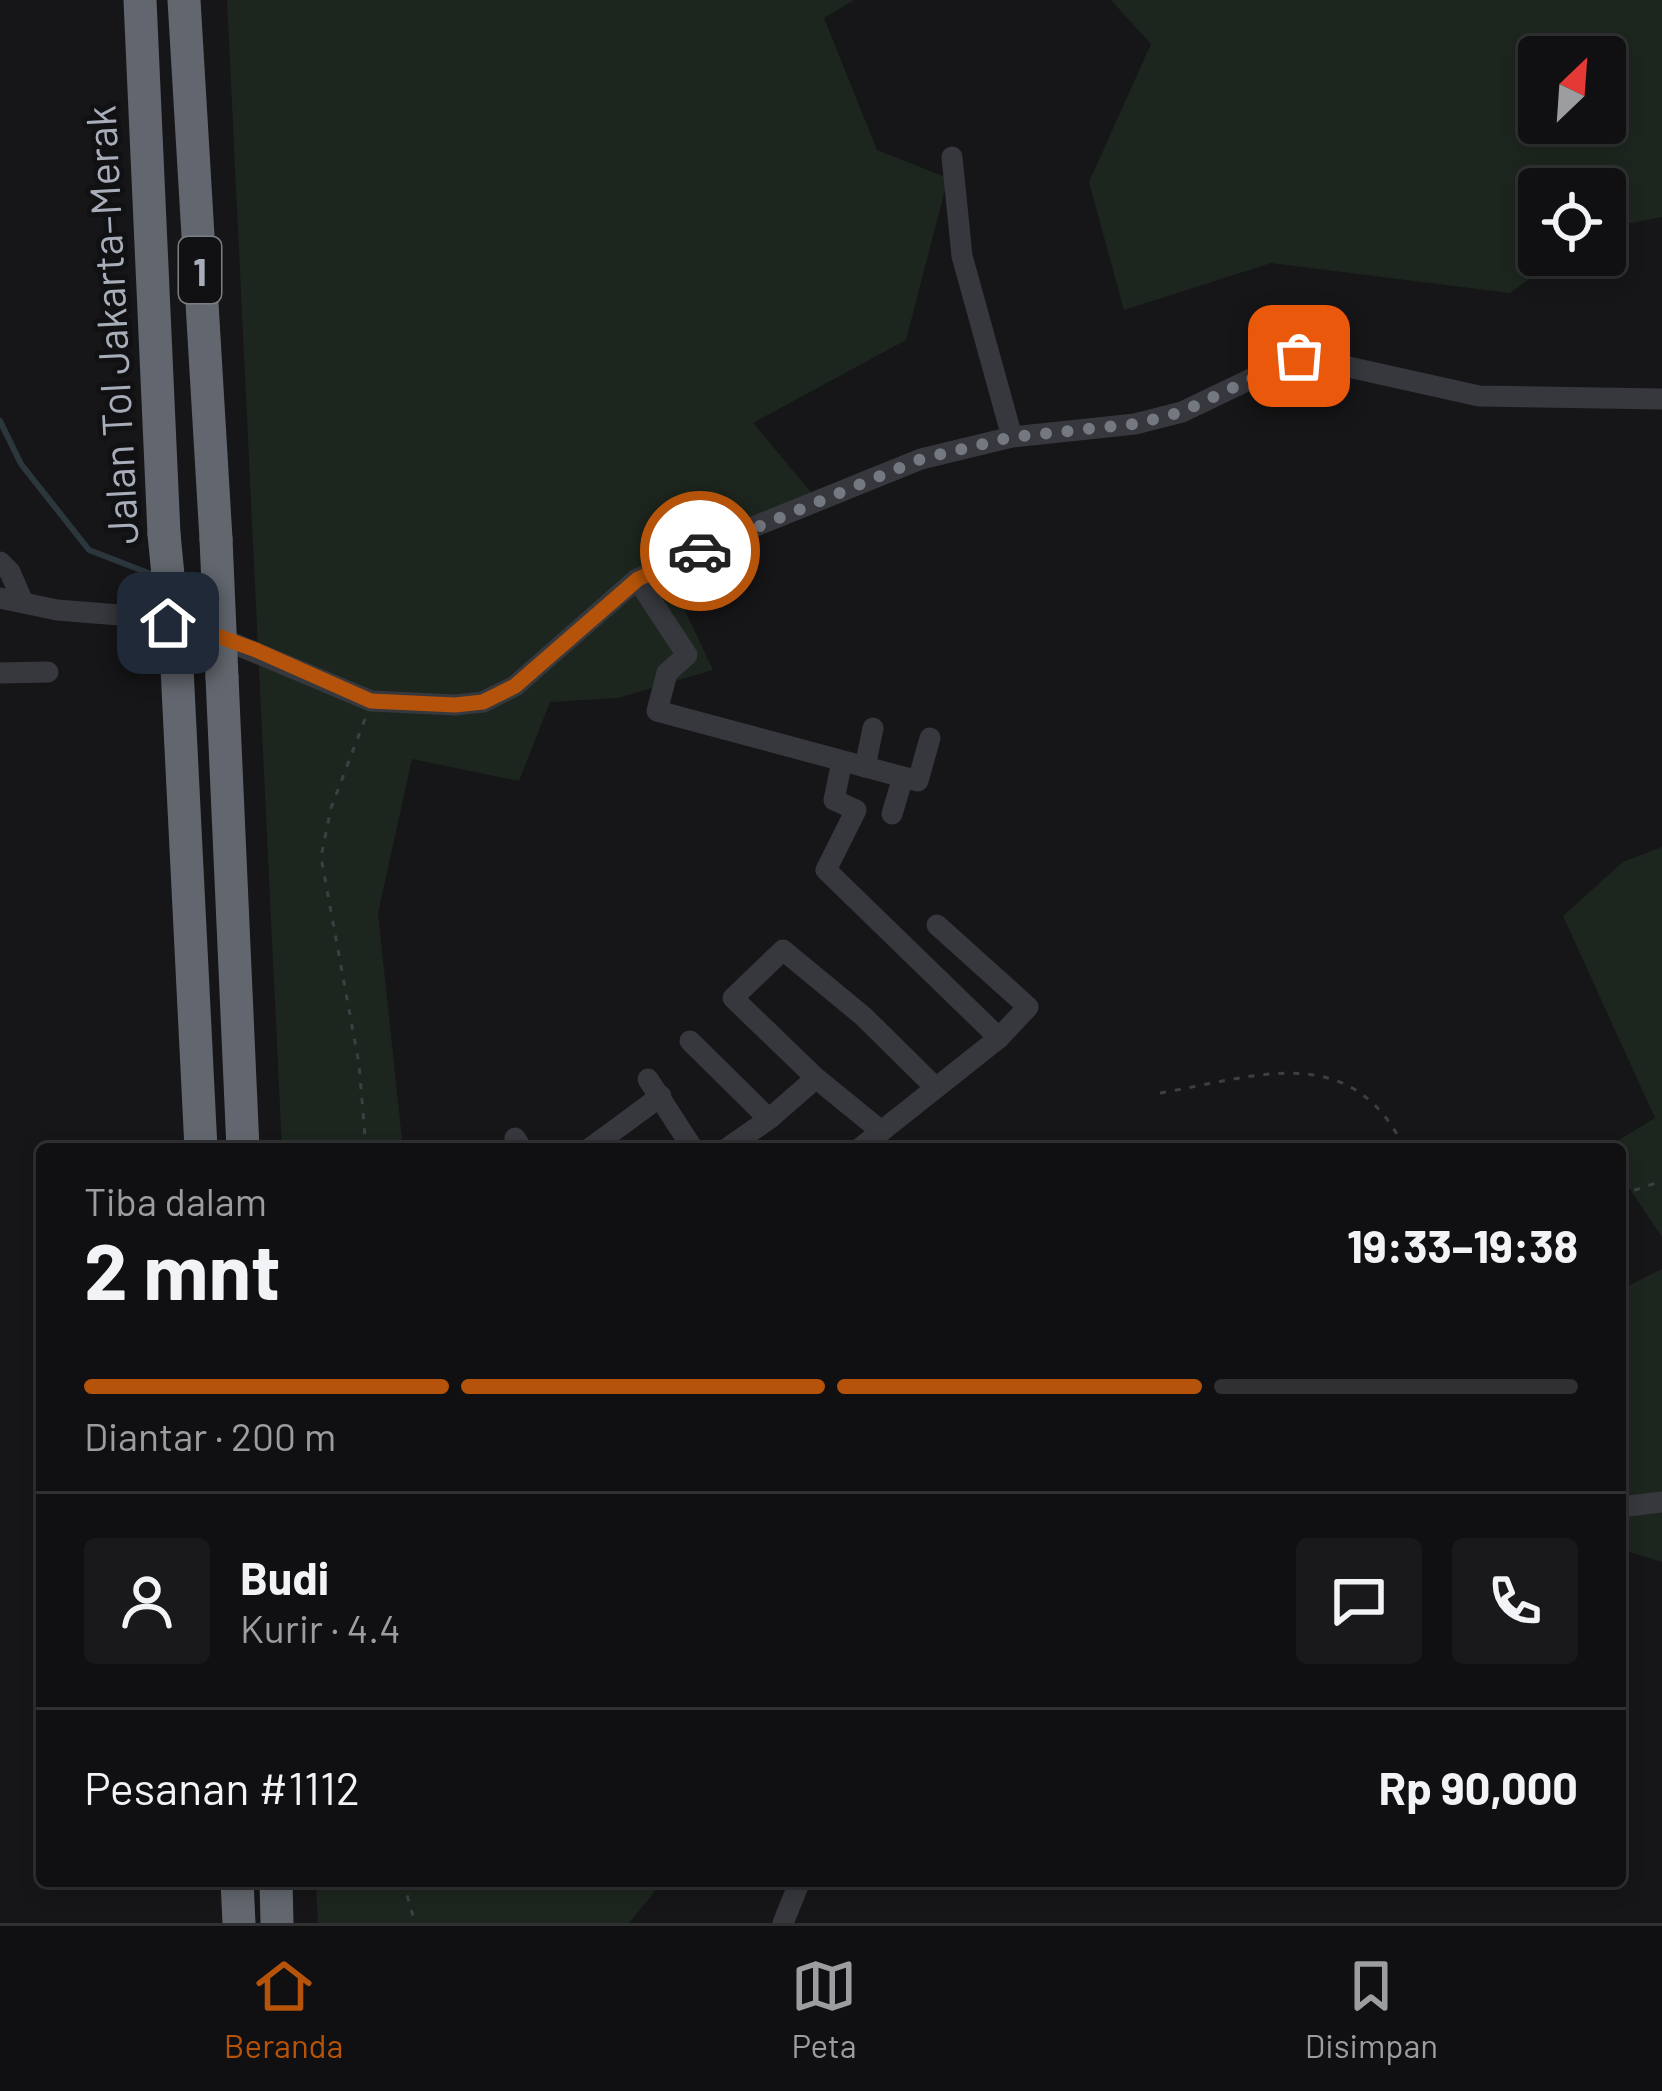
<!DOCTYPE html>
<html lang="id">
<meta charset="utf-8">
<style>
body{margin:0;font-family:Barlow,sans-serif;background:#19191b;color:#f1f3f6;height:100vh;display:flex;flex-direction:column;font-size:45px;white-space:nowrap}
*{box-sizing:border-box;margin:0}
p{font-size:39px;color:#9c9d9f}
.icon{flex:none;width:66px;height:66px;fill:none;stroke:currentColor;stroke-width:2;stroke-linecap:round;stroke-linejoin:round}
.map{position:relative;flex:1;overflow:hidden}
.sheet{position:absolute;left:36px;top:1143px;width:1590px;height:744px;display:flex;flex-direction:column;background:#101012;border-radius:12px;box-shadow:0 6px 18px #0003,0 0 0 3px #303032}
.sheet>*{flex:none}
.needle{width:78px;rotate:25deg}
.tools{position:absolute;left:1518px;top:36px;display:grid;gap:24px}
.tools a{display:grid;place-items:center;width:108px;height:108px;border-radius:12px;background:#101012;box-shadow:0 6px 18px #0003,0 0 0 3px #303032;font-size:60px}
.pin{position:absolute;display:grid;place-items:center;width:102px;height:102px;color:#fff;margin:-51px;border-radius:24px;box-shadow:0 6px 18px #0006}
.courier{position:absolute;display:grid;place-items:center;width:120px;height:120px;margin:-60px;border:9px solid #b45309;border-radius:50%;background:#fff;color:#222;box-shadow:0 3px 15px #0007}
.head em{font-style:normal;font-weight:700}
.head div{display:flex;flex-direction:column-reverse}
.head{display:flex;align-items:center;justify-content:space-between;height:204px;padding:0 48px}
h1{font-size:78px;font-weight:700;line-height:90px}
.bar{display:grid;grid-template-columns:repeat(4,1fr);gap:18px 12px;align-content:center;height:144px;padding:0 48px}
.bar i{height:15px;border-radius:9px;background:#303032}
.bar .selected{background:#b45309}
.bar p{grid-column:span 4}
.line{display:flex;align-items:center;gap:30px;padding:0 48px;border-top:3px solid #303032}
.line div{flex:1}
.round{display:grid;place-items:center;flex:none;width:126px;height:126px;border-radius:12px;background:#19191b}
.menu{display:flex;justify-content:space-around;align-items:center;height:168px;border-top:3px solid #303032;background:#101012;font-size:33px;color:#9c9d9f}
.menu a{display:grid;justify-items:center;gap:6px}
.menu .selected{color:#b45309}
.map>svg:first-child{display:block}
.green{fill:#1d261e;fill-rule:evenodd}
.lines{fill:none;stroke-linecap:round;stroke-linejoin:round}
.stream{stroke:#2b363d;stroke-width:6}
.path{stroke:#3c3f44;stroke-width:3;stroke-dasharray:6 9;stroke-linecap:butt}
.minor{stroke:#36383d;stroke-width:21}
.highway{stroke:#62666e;stroke-width:33}
.highway-bridge{stroke:#62666e;stroke-width:33}
.done{stroke:#747881;stroke-width:12;stroke-dasharray:0 21.6}
.route{stroke:#b45309;stroke-width:15}
.labels{text-anchor:middle;dominant-baseline:central;stroke-width:10;stroke-linejoin:round;paint-order:stroke}
.shield{fill:#111113;stroke:#7a7e87;stroke-width:3}
.shield-label{font-size:39px;font-weight:bold;fill:#a7adb9}
.street-label{font-size:42px;fill:#a7adb9;stroke:#111113}
</style>
<div class="map">
<svg width="1662" height="1923" viewBox="0 0 1662 1923">
<rect width="100%" height="100%" fill="#161618"/>
<g class="green">
<path d="M227,0H854L824,18L877,150L948,178L906,340L753,423L815,497L660,558L713,670L618,698L550,702L519,781L412,759L378,913L403,1149H282Z"/>
<path d="M1111,0H1662V217L1605,228V189H1539V255H1563L1510,293L1271,263L1124,310L1089,182L1151,44ZM1539,57H1605V123H1539Z"/>
<path d="M1662,847V1237L1620,1174V1149H1604L1655,1118L1563,916L1623,862Z"/>
<path d="M1662,1269V1562L1620,1549V1290Z"/>
<path d="M316,1881H663L629,1923H318Z"/>
</g>
<g class="lines">
<path class="stream" d="M0,421L21,464L89,550L159,577"/>
<g class="path">
<path d="M365,719L331,808L321,857L359,1064L366,1149"/>
<path d="M1160,1093C1256,1077 1351,1038 1405,1149"/>
<path d="M1620,1195L1662,1181"/>
<path d="M403,1881L415,1923"/>
</g>
<g class="minor">
<path d="M952,157L962,256L1012,437"/>
<path d="M0,562L10,572L23,602"/>
<path d="M637,579L687,655L667,673L657,711L918,781L930,738"/>
<path d="M0,598L57,610L132,616L204,631L371,701L455,705L483,702L515,686L637,579L753,527L921,459L1012,437L1135,424L1182,412L1299,356L1479,396L1662,399"/>
<path d="M0,673L48,672"/>
<path d="M842,761L834,800L856,810L826,870L999,1038L1028,1007L937,925"/>
<path d="M865,767L873,728"/>
<path d="M892,814L903,777"/>
<path d="M690,1041L769,1119"/>
<path d="M648,1079L693,1149"/>
<path d="M881,1131L816,1078L733,998L783,950L863,1016L936,1088"/>
<path d="M515,1138L522,1149"/>
<path d="M589,1149L661,1096"/>
<path d="M726,1149L769,1119L816,1078"/>
<path d="M859,1149L999,1038"/>
<path d="M1620,1507L1662,1502"/>
<path d="M783,1923L800,1881"/>
</g>
<g class="highway">
<path d="M140,0L164,534"/>
<path d="M184,0L216,539"/>
<path d="M177,668L201,1149"/>
<path d="M222,677L243,1149"/>
<path d="M237,1881L239,1923"/>
<path d="M276,1881L277,1923"/>
</g>
<g class="highway-bridge">
<path d="M164,534L177,668"/>
<path d="M216,539L222,677"/>
</g>
</g>
<g class="lines">
<path class="done" d="M700,551L921,459L1012,437L1135,424L1182,412L1299,356"/>
<path class="route" d="M168,623L204,631L256,650L371,701L455,705L483,702L515,686L638,579L700,551"/>
</g>
<g class="labels">
<rect class="shield" x="179" y="237" width="42" height="66" rx="9"/>
<g class="shield-label">
<text x="200" y="270">1</text>
</g>
<g class="street-label">
<text transform="translate(110 325) rotate(-93)">Jalan Tol Jakarta–Merak</text>
</g>
</g>
</svg>
<div class="tools">
<a><svg class="needle" viewBox="-14 -14 28 28"><path d="M0-13l5 13h-10z" fill="#e53935"/><path d="M0 13l5-13h-10z" fill="#9c9d9f"/></svg></a>
<a><svg class="icon" aria-label="locate" viewBox="0 0 24 24"><circle cx="12" cy="12" r="6"/><path d="M12 2v4M12 18v4M2 12h4M18 12h4"/></svg></a>
</div>
<div class="pin" style="left:1299px;top:356px;background:#ea580c"><svg class="icon" aria-label="bag" viewBox="0 0 24 24"><path d="M5 8h14l-1 12H6zM9 8a3 3 0 0 1 6 0"/></svg></div>
<div class="pin" style="left:168px;top:623px;background:#1f2937"><svg class="icon" aria-label="home" viewBox="0 0 24 24"><path d="M3 11l9-7 9 7M6 9v11h12V9"/></svg></div>
<div class="courier" style="left:700px;top:551px"><svg class="icon" aria-label="car" viewBox="0 0 24 24"><path d="M5 17H2v-5l4-1 3-4h7l3 4 3 1v5h-3M9 17h6M6 11h13"/><circle cx="7" cy="17" r="2"/><circle cx="17" cy="17" r="2"/></svg></div>
<section class="sheet">
<div class="head"><div><h1>2 mnt</h1><p>Tiba dalam</p></div><em>19:33–19:38</em></div>
<div class="bar"><i class="selected"></i><i class="selected"></i><i class="selected"></i><i></i><p>Diantar · 200 m</p></div>
<div class="line" style="height:216px"><a class="round"><svg class="icon" aria-label="person" viewBox="0 0 24 24"><circle cx="12" cy="8" r="4"/><path d="M4 21q1-7 8-7t8 7"/></svg></a><div><b>Budi</b><p>Kurir · 4.4</p></div><a class="round"><svg class="icon" aria-label="chat" viewBox="0 0 24 24"><path d="M4 5h16v11H9l-5 4z"/></svg></a><a class="round"><svg class="icon" aria-label="phone" viewBox="0 0 24 24"><path d="M5 4h4l2 5-3 2q2 4 5 5l2-3 5 2v4C11 20 4 13 5 4z"/></svg></a></div>
<div class="line" style="height:156px"><div>Pesanan #1112</div><b>Rp 90,000</b></div>
</section>
</div>
<nav class="menu">
<a class="selected"><svg class="icon" aria-label="home" viewBox="0 0 24 24"><path d="M3 11l9-7 9 7M6 9v11h12V9"/></svg>Beranda</a>
<a><svg class="icon" aria-label="map" viewBox="0 0 24 24"><path d="M3 6l6-2 6 2 6-2v14l-6 2-6-2-6 2zM9 4v14M15 6v14"/></svg>Peta</a>
<a><svg class="icon" aria-label="saved" viewBox="0 0 24 24"><path d="M7 4h10v16l-5-4-5 4z"/></svg>Disimpan</a>
</nav>
